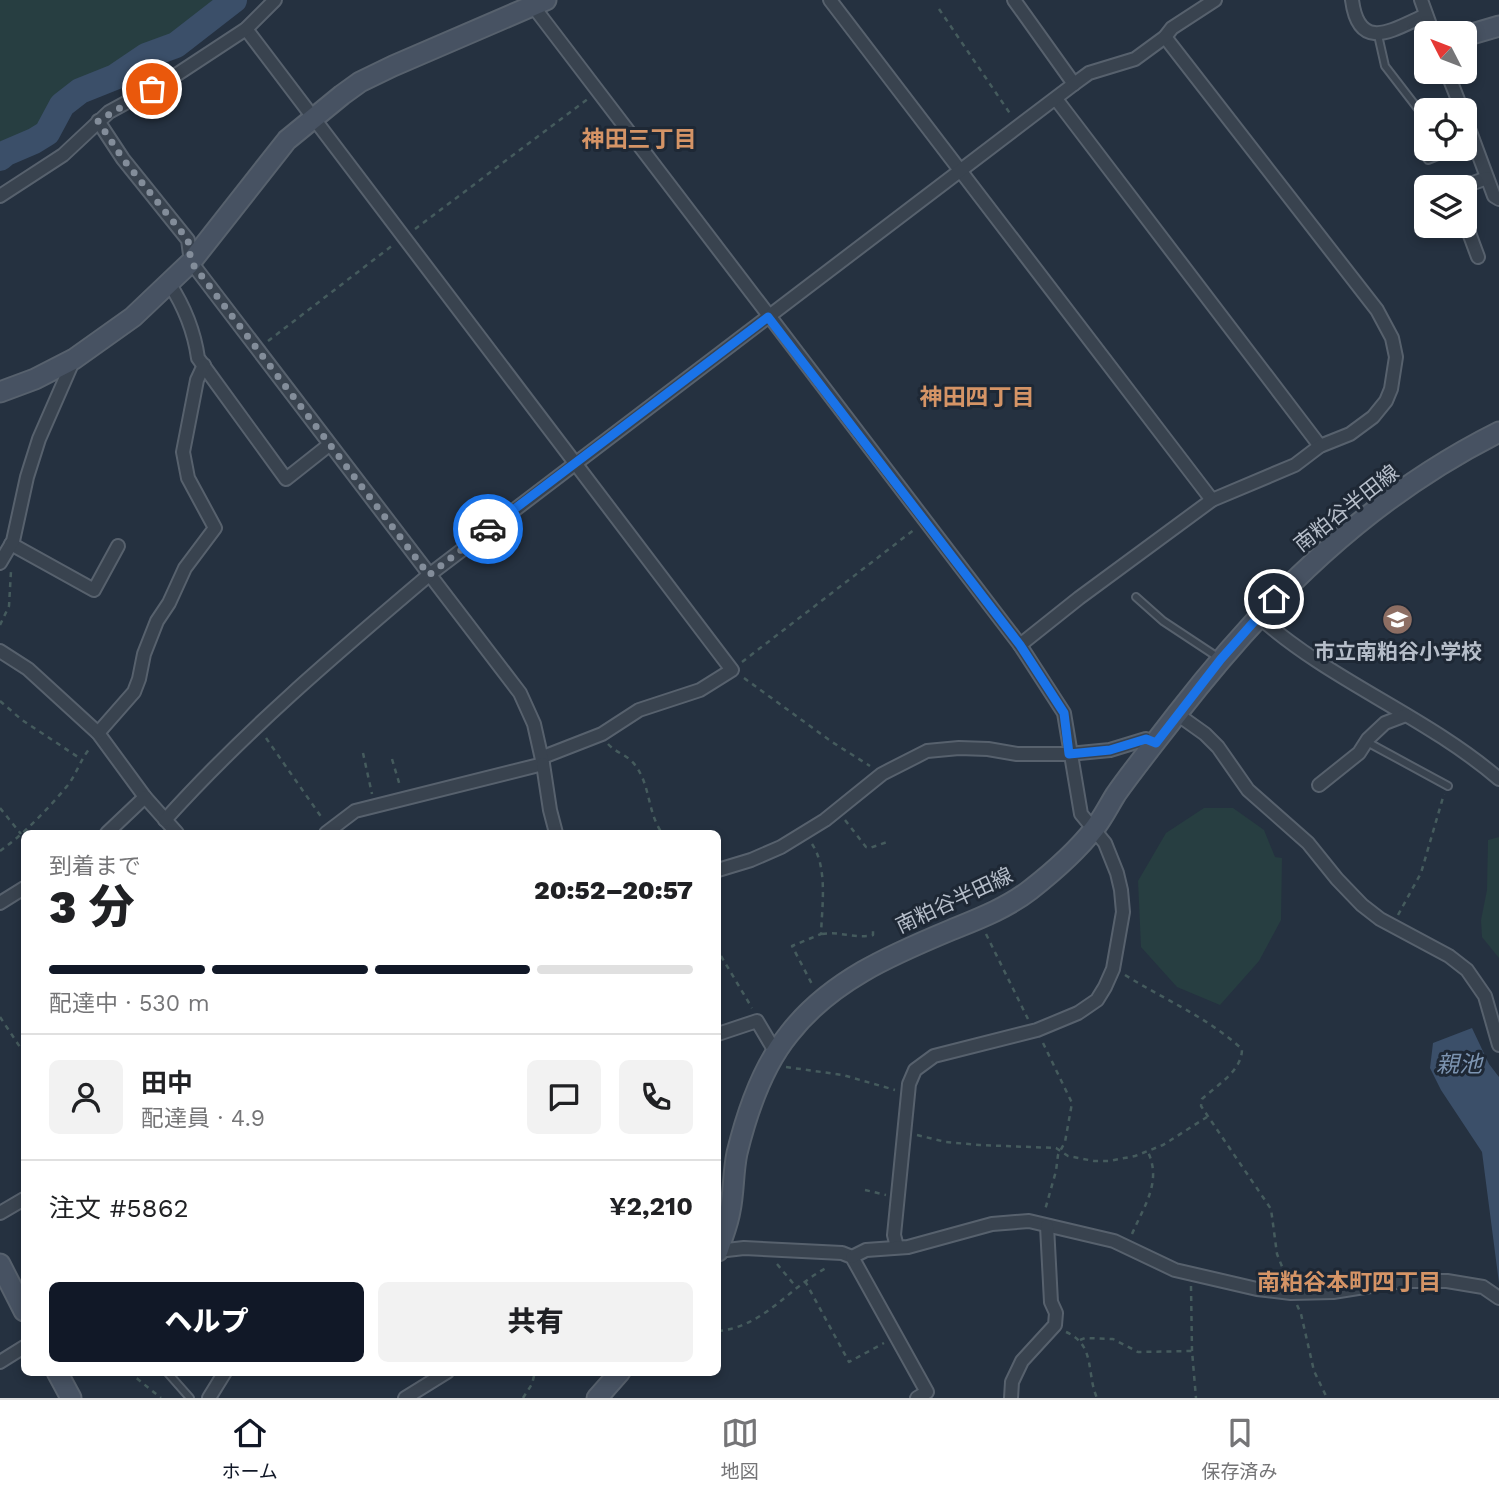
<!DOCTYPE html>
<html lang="ja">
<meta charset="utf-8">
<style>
body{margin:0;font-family:"Work Sans","Noto Sans JP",sans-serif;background:#f2f2f2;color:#202124;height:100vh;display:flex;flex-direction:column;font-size:26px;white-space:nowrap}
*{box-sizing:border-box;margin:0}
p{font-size:23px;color:#757577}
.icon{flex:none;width:38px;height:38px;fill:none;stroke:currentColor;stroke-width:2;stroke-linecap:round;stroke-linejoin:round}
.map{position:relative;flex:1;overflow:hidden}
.details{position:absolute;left:21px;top:830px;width:700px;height:546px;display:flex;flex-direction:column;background:#fff;border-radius:10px;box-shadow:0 4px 10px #0003}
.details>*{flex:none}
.needle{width:46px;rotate:312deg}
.tools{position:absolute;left:1414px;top:21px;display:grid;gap:14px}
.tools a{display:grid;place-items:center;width:63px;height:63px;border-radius:10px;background:#fff;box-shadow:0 4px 10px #0003;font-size:35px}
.pin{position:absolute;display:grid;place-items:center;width:60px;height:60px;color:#fff;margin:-30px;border:4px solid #fff;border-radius:50%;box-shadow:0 2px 7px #0007}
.courier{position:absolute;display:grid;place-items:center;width:70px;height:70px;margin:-35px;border:5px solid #1a73e8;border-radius:50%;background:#fff;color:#222;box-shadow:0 2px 9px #0007}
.summary em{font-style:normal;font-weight:800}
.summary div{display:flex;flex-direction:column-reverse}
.summary{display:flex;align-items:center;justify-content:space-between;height:119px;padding:0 28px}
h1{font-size:46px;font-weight:800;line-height:52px}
.bar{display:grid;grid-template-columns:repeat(4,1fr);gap:10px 7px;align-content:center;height:84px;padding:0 28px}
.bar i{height:9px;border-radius:5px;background:#e0e0e0}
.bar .selected{background:#111827}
.bar p{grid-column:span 4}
.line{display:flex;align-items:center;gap:18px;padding:0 28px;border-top:2px solid #e0e0e0}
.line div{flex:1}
.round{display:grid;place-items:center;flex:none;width:74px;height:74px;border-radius:10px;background:#f2f2f2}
.button{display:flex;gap:14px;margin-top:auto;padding:14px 28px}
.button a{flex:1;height:80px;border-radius:10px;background:#111827;color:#fff;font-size:28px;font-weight:800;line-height:80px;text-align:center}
.button a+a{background:#f2f2f2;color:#202124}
.dock{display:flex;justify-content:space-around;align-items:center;height:98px;border-top:2px solid #e0e0e0;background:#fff;font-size:19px;color:#757577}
.dock a{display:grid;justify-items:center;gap:4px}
.dock .selected{color:#111827}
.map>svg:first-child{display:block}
.green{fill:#273e41}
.water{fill:#3b4f69}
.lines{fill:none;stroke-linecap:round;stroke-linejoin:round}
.river{stroke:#3b4f69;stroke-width:26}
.lane-casing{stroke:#57616d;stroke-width:10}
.street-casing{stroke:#57616d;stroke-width:16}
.secondary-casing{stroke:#57616d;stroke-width:23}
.path{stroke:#455b5d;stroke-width:2.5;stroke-dasharray:5 5;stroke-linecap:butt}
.lane{stroke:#39434f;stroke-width:6}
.street{stroke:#39434f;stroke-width:12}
.secondary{stroke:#475262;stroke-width:19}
.done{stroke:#838d9a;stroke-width:7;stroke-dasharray:0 12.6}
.route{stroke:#1a73e8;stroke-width:9}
.labels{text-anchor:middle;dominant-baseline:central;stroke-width:6;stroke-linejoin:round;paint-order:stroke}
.street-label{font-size:21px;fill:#b6beca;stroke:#1e2835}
.poi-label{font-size:21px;font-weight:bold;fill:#b6beca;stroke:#1e2835}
.neighbourhood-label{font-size:23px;font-weight:bold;fill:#d59466;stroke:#1e2835}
.water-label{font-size:23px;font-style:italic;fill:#7d95b2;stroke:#1e2835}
</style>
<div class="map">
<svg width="1499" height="1398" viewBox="0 0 1499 1398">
<rect width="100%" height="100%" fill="#253140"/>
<g class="green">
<path d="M0,0H236L225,12L51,104L43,136L0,165Z"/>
<path d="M1204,808H1233L1264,830L1275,857L1282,858L1281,920L1259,961L1220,1005L1177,987L1141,947L1138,881L1166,833Z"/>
<path d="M1499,837V958L1482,937L1481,920L1487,890L1488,840Z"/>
</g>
<path class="water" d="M1472,1028L1489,1064L1499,1077V1283L1482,1152L1441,1090L1430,1068L1433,1043Z"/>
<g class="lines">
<path class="river" d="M0,158L6,153L34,141L47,133L62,105L80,91L115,77L146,56L176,45L234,0"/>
<defs>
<g id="lane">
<path d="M1378,35L1385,66L1422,114L1426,127"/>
<path d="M1428,149L1426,157L1428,160L1455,149"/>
<path d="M1136,597L1163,621L1219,658"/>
<path d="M1367,742L1448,786"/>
<path d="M167,1372L190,1398"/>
</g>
<g id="street">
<path d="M830,0L1212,500"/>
<path d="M1014,0L1074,84"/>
<path d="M1352,0C1359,54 1394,29 1426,15"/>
<path d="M1421,0L1433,33"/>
<path d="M533,6L1020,645L1064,713L1081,814L1105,843L1117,873L1121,890L1123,912L1113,969L1105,987L1097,1000L1078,1013L1037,1030L934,1056L915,1070L909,1084L894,1235L897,1247"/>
<path d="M246,29L732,670L700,690L639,710L602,734L543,757"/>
<path d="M1447,72L1462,110"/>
<path d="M1056,99L1320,446"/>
<path d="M1465,118L1494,196L1499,199"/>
<path d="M98,121L123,159L188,240L191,262L520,693L534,724L543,764L355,811L326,833"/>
<path d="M1462,187L1487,178"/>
<path d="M0,196L63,155L109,112L173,77L246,29L275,0"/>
<path d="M1465,222L1478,257"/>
<path d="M169,283C184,306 194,330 198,358L286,479L329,445"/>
<path d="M11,544L94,590L118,546"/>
<path d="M0,563L13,541L27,477L39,439L74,359"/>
<path d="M1258,616C1330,681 1426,716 1499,779"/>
<path d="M1020,645L1079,598L1212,500L1295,465L1320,446L1350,434L1373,417L1386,401L1391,389L1396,357L1392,338L1377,310L1165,37"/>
<path d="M0,651L28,669L98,733L145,797L177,833"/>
<path d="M1177,714L1205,734L1218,747L1248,790L1308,843L1337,879L1362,905L1380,919L1449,956L1467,970L1485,996L1499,1045"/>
<path d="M98,733L134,692L139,679L144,654L157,621L169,603L185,568L215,528L188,478L183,452L197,380L204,365"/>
<path d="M543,764L550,810L556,833"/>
<path d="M1319,785L1359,753L1368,739L1385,723L1406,715"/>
<path d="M165,820C246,730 337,653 429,575L1074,84L1089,73L1135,59L1165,37L1172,28L1215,0"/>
<path d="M107,833L145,797"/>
<path d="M718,870L751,860L781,847L825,820L882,774L927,751L959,748L988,749L1017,754H1069L1110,750L1146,739L1155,743"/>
<path d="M0,903L24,888"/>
<path d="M718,1034L757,1021L776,1053"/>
<path d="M0,1213L24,1199"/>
<path d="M718,1251L744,1248L842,1253L852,1257L927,1392L917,1398"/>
<path d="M852,1257L866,1250L908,1247L992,1224L1029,1221L1114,1241L1175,1270L1257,1289L1291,1293L1333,1292L1402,1281H1447L1483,1287L1499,1298"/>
<path d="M0,1362L24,1347"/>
<path d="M209,1398L225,1372"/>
<path d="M405,1398L447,1372"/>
<path d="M1011,1398L1012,1382L1022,1361L1055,1325L1056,1313L1051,1302L1047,1226"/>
</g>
<g id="secondary">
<path d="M1465,36L1499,26"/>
<path d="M0,392L35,379L74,359L133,317L191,262L287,140L342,95L360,82L393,66L546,0"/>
<path d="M718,1251C722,1238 728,1224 730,1211C734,1192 733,1172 737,1153C747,1112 762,1067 789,1034C830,981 891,955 951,930C978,919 1007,908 1030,890C1053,872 1076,852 1094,829C1103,818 1109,805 1116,794C1135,767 1157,740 1177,714C1267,598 1367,498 1499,432"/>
<path d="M0,1264L24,1311"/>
<path d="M57,1372L71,1398"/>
<path d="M597,1398L620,1372"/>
</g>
</defs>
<use href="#lane" class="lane-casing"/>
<use href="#street" class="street-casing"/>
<use href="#secondary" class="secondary-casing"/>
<g class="path">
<path d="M939,9L1011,115"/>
<path d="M415,229L589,98"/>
<path d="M268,341L393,245"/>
<path d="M0,625L9,606L11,571"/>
<path d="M742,662L915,529"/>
<path d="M744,678L832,742L870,766"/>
<path d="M0,701L22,720L81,759"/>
<path d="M266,738L322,818"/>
<path d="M608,744C616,753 628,755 635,765C651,786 647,812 662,833"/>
<path d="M363,753L372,794"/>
<path d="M392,759L400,786"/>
<path d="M0,808L21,834"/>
<path d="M845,820L866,847L870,848L887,842"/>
<path d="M812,844C828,868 822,906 821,934L792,946L813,986"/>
<path d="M0,851C25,833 48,809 68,785C77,773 81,758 91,747"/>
<path d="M1398,915L1421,873L1444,794"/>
<path d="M822,934C839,931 856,939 873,935V931"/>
<path d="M986,934L1028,1019"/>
<path d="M721,956L752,1008"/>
<path d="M1125,975C1165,1000 1207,1017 1242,1049C1242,1071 1217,1085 1202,1099L1201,1106L1271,1209L1277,1254L1287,1279"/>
<path d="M0,1017L24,1053"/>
<path d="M1043,1043L1072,1103L1065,1142L1058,1155L1056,1171L1045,1210"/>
<path d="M786,1067L843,1075L895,1090"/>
<path d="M917,1135L946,1142L979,1145L1056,1148L1068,1156L1094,1161H1109L1135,1156L1163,1145L1207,1117"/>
<path d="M865,1190L886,1195"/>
<path d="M1132,1234C1144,1206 1162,1182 1148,1152"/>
<path d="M777,1264L797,1288"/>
<path d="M805,1281L849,1362L884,1343"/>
<path d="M1191,1286L1192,1351L1196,1398"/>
<path d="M1297,1305L1301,1314L1314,1371L1327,1398"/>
<path d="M718,1331C764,1327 789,1287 828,1267"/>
<path d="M1066,1332C1096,1345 1086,1373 1097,1398"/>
<path d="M1080,1340L1085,1338L1113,1339L1138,1352L1192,1351"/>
<path d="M129,1372L161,1398"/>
<path d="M523,1398L532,1384L535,1372"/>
</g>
<use href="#lane" class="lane"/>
<use href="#street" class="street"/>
<use href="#secondary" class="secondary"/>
</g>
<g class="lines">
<path class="done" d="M152,89L98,121L123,159L188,240L191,262L429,575L488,529"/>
<path class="route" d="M488,529L768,317L1020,645L1064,713L1069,754L1110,750L1146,739L1156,743L1221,659L1274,599"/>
</g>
<defs>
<symbol id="school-disc" viewBox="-11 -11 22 22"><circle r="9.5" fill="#8d6e63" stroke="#1e2835"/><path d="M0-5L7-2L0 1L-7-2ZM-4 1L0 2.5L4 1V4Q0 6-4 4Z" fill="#fff"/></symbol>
</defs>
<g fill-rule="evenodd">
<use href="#school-disc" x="1380" y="602" width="35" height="35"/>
</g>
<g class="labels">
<g class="street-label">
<text transform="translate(1346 508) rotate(-38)">南粕谷半田線</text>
<text transform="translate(954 900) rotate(-25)">南粕谷半田線</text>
</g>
<g class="poi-label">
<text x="1398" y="651">市立南粕谷小学校</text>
</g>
<g class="neighbourhood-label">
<text x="639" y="139">神田三丁目</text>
<text x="977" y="397">神田四丁目</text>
<text x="1349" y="1282">南粕谷本町四丁目</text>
</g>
<g class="water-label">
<text x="1459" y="1064">親池</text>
</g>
</g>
</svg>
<div class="tools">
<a><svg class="needle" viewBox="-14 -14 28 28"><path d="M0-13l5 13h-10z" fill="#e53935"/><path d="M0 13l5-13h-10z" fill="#757577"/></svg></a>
<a><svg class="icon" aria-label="locate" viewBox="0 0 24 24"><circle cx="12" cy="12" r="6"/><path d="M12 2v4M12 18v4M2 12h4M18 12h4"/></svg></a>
<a><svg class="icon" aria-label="layers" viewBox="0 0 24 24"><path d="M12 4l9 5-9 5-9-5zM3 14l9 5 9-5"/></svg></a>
</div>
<div class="pin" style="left:152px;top:89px;background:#ea580c"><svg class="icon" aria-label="bag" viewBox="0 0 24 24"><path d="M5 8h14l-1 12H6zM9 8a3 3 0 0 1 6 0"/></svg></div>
<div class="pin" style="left:1274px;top:599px;background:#1f2937"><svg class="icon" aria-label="home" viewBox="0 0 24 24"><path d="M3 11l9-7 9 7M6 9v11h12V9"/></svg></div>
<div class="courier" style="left:488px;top:529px"><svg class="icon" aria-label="car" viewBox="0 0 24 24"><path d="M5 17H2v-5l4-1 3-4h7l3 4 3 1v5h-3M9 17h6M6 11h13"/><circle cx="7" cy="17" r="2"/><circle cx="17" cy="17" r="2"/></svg></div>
<section class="details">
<div class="summary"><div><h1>3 分</h1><p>到着まで</p></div><em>20:52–20:57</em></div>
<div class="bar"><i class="selected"></i><i class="selected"></i><i class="selected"></i><i></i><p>配達中 · 530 m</p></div>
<div class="line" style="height:126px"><a class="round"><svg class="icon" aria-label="person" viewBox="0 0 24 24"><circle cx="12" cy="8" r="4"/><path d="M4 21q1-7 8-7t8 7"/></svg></a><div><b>田中</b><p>配達員 · 4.9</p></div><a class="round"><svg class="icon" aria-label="chat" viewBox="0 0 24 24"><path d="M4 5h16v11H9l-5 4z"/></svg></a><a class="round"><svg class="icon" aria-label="phone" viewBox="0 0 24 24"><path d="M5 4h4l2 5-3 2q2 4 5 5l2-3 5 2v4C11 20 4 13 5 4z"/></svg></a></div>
<div class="line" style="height:91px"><div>注文 #5862</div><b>¥2,210</b></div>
<div class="button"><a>ヘルプ</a><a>共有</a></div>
</section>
</div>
<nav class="dock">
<a class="selected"><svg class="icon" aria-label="home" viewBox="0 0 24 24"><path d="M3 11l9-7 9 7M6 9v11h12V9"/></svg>ホーム</a>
<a><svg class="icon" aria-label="map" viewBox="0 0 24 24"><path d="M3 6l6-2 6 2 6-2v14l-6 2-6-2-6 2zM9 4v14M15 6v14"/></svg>地図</a>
<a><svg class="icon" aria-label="saved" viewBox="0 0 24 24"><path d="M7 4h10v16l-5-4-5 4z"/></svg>保存済み</a>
</nav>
